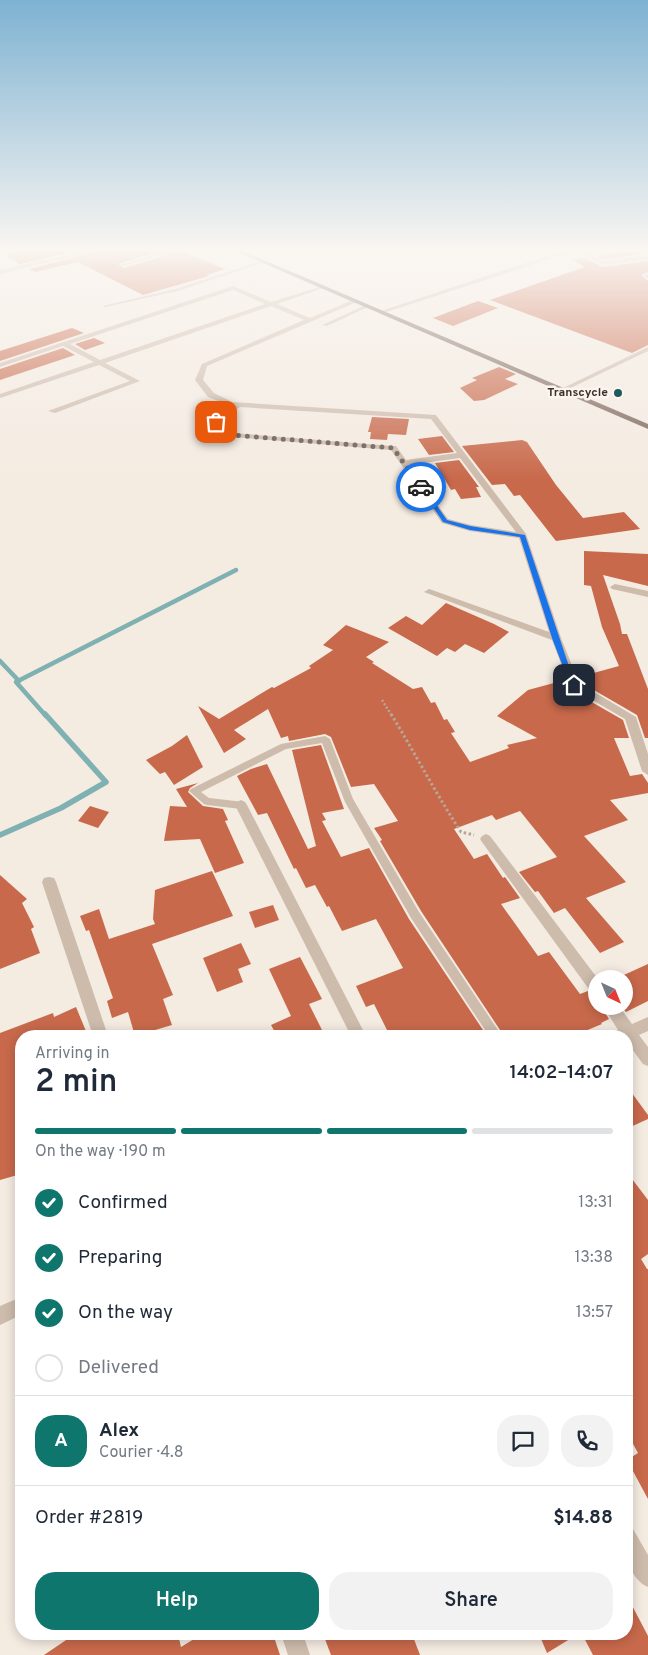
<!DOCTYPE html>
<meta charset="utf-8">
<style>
body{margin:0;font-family:Overpass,sans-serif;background:#f2f2f3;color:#1f2937;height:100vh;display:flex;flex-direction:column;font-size:19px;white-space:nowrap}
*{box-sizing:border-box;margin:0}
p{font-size:16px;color:#747a83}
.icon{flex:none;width:28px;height:28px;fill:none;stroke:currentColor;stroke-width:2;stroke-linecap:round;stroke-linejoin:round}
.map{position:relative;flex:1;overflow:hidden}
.sheet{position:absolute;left:15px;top:1030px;width:618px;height:610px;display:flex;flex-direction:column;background:#fff;border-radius:20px;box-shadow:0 2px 12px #0003}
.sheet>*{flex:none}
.needle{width:32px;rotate:137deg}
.fabs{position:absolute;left:588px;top:970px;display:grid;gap:10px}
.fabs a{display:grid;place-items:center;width:45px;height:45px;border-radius:50%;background:#fff;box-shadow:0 2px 12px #0003;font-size:25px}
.pin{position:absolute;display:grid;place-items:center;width:42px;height:42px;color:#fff;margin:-21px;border-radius:10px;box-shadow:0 2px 8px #0006}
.courier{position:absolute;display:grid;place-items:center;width:50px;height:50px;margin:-25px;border:4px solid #1a73e8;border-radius:50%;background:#fff;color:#222;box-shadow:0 1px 6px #0007}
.headline em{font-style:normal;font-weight:600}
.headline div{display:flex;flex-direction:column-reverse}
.headline{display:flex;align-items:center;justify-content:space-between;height:85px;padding:0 20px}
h1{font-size:32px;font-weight:600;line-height:38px}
.bar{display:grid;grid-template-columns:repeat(4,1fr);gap:8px 5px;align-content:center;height:60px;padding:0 20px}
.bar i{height:6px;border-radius:4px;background:#e0e1e3}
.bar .on{background:#0f766e}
.bar p{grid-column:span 4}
.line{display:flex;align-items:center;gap:12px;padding:0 20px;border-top:1px solid #e0e1e3}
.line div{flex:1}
.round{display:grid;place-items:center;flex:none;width:52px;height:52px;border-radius:20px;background:#f2f2f3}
ol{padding:0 20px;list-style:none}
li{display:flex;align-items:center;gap:15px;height:55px}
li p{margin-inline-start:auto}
li .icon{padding:5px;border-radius:50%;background:#0f766e;color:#fff;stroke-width:4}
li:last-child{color:#747a83}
li i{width:28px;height:28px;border:2px solid #e0e1e3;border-radius:50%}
.primary-button{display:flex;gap:10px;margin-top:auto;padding:10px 20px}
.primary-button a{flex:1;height:58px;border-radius:20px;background:#0f766e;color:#fff;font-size:20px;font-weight:600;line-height:58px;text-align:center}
.primary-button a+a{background:#f2f2f3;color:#1f2937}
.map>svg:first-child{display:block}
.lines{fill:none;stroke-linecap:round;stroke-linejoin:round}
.stream-far1{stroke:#7fb0b2;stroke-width:4.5}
.stream{stroke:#7fb0b2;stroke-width:5.5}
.building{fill:#c8694b}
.path-far1{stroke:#b9a596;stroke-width:2.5;stroke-dasharray:2 2;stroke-linecap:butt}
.path{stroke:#b9a596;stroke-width:3;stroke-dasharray:2.5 2.5;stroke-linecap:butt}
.service{fill:#cdbbac;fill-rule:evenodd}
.minor{fill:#cdbbac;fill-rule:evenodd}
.primary{fill:#7d675c;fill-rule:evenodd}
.route{fill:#1a73e8}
.done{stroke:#7c716b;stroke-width:5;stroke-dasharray:0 9}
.poi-dot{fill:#1f5a5e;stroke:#fbf5ee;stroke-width:2}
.labels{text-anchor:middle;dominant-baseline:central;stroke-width:5;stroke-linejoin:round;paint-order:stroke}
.far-poi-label{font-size:12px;font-weight:bold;fill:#3b302b;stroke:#fbf5ee;text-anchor:end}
</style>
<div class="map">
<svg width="648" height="1655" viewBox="0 0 648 1655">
<rect width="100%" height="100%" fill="#f4ebe1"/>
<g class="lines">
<g class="stream-far1">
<path d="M0,661L19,681"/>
<path d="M46,716L16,682L236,570"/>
</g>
<path class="stream" d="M0,835L61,808L106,782L45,714"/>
</g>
<g class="building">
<path d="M30,248H88L20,264L5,256Z"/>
<path d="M111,248H169L118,264L124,268L181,251L225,269L207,275L209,276L143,295L78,262L35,272L29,269Z"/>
<path d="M648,250V253L604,259L598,256Z"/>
<path d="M584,258L603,267L648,261V272L641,275L648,281V345L632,353L490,300L585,267L573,260Z"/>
<path d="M478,301L498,308L453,326L433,318Z"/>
<path d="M72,328L84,333L0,361V351Z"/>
<path d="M94,338L105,343L85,350L75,344Z"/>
<path d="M63,348L75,355L0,380V369Z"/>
<path d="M499,367L516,374L505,379L518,384L484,400L474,401L460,388L477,380L472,378Z"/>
<path d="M372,417L409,419L406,435L388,434L387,440L370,439L371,432H368Z"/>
<path d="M442,436L454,452L429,455L418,439Z"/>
<path d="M522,440L527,442L556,485L583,518L624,512L640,529L556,541L520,495L514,496L505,484L492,485L462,446Z"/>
<path d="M459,460L479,487H476L481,497L461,499L455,489L451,490L435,463Z"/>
<path d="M584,551L648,554V586L603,575L620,624L622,634H627L648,689V738H645L637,715L580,682L579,677L619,666L602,627L591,586L584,585Z"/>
<path d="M446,603L494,624L509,632L484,653L465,644L455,652L447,648L437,656L388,628L406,616L422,625Z"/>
<path d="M346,625L389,642L366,657L374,662L372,663L413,689L422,687L431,703L435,702L444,720L447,719L455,732L451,733L470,762L509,748L507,745L537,738L497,716L528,690L565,680L569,689L623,720L629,738H614L630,776L642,774L648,783V793L610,800L628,820L584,836L626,882L586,898L624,942L600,953L565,908L554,913L538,891L535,892L519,872L557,857L520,811L496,820L492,815L454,829L474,859L487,854L503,878L505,877L520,898L501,904L538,956L549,952L580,994L588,991L596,996V1006H601L609,1019L601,1023L602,1024L573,1036H504L421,911L380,841L382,840L374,828L398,821L374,784L351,787L331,737L325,734L289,741L288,736L281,738L268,709L234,730L246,739L224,753L198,706L219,719L272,687L274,688L311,668L309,666L333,650L323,645Z"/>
<path d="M187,735L203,767L174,785L165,772L160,774L146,760L172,746Z"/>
<path d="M321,745L344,809L322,813L326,820L322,821L341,857L369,848L409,919L487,1036H390L374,1004L366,1007L356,986L403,968L376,919L342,931L329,906L327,907L315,885L306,888L296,868L294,869L267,813L258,815L237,776L251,769L267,764L308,849L316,846L292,750Z"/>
<path d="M198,783L190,788L188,792L203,806L223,809L228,820L225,821L244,863L215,873L200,839L164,841L170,806L187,807L176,789Z"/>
<path d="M90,806L109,812L98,828L78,821Z"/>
<path d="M212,871L233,916L152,944L173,995L163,999L172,1025L135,1036L128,1012L112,1018L107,1001L113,998L89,930L86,931L80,916L99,909L109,939L155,924L153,919L155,890Z"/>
<path d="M0,875L27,899L22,903L34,927L31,929L40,953L0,969Z"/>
<path d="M273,905L279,920L255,928L249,912Z"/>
<path d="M241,943L251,964L238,969L243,982L217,992L203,958Z"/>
<path d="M300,957L322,999L309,1004L325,1036H277L271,1025L291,1016L269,969Z"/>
<path d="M648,964V1001L626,1012L621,1006H624V979H615Z"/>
<path d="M76,1007L88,1036H21V1174L0,1180V1033L53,1013L54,1017Z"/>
<path d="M626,1085L648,1115V1119L626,1129Z"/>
<path d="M626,1171L648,1200V1254L641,1259L647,1269H648V1499L627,1460L638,1453L626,1431V1279L632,1276L628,1268L626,1269Z"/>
<path d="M626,1594L648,1636V1655H593L582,1634H626Z"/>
<path d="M75,1634H178L181,1647L202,1634H273L280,1655H44Z"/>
<path d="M323,1634H412L420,1655H331Z"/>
<path d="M539,1634H578L547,1653Z"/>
</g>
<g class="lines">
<path class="path-far1" d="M382,700L392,716"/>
<path class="path" d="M391,714C415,753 436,794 461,832L474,835"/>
<g class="service">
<path d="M176,248H184L124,266L120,265Z"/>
<path d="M261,261L265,262L178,291L105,307L103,306L175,289Z"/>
<path d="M366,305L370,306L327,326L322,325Z"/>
<path d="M648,347V351L564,391L559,390Z"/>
<path d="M325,736L330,739L353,799L419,912L502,1036H489L411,918L345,802L322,743L286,749L201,792L209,798L244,802L246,805L244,808L241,809L207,805L204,804L189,791L191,789L281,744Z"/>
</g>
<g class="minor">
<path d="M15,248H28L0,255V251Z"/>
<path d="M98,248H109L0,274V270Z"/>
<path d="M587,248H603L585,252L604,261L648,255V259L603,265L578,253L556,257L383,313L378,312L553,254Z"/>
<path d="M646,274H648V279L643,276Z"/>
<path d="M233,286L271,302L323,286V288L277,304L310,318L353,300H357V302L207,366L203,380L214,393L232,402L436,415L526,534L561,638L579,683L636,717L648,754V775L642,771L625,719L570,687L552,640L424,592L429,589L432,590L549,632L519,538L470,531L442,523L391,450L232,437L213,424L212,422L219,413L231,406L208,397L195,380L202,364L304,320L271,306L105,363L140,381L55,413L48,411L130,381L99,365L0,398V394L94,362L63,346L0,367V363ZM233,290L265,304L100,360L70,344ZM240,407L431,419L457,453L406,460L396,446H393L234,433L220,422ZM460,458L516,532L471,525L448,519L409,465Z"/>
<path d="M615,584L648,591V597L612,589L610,587Z"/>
<path d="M241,800L245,802L247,805L366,1036H351L235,805L237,802Z"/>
<path d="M486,834L490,836L598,979L596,994L591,992L482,842L480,839L482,836Z"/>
<path d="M49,877L54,878L56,882L108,1036H93L42,882L44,878Z"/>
<path d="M603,1006H619L632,1024L648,1017V1031L639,1035L648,1047V1066L643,1064L626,1041V1036H613L615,1031L618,1030Z"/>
<path d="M21,1297V1315L0,1325V1306Z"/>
<path d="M626,1526L633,1529L648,1555V1587C625,1577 626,1546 626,1526Z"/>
<path d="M281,1634H303L310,1655H288Z"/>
</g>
<path class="primary" d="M228,248H236L648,424V429Z"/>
</g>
<linearGradient id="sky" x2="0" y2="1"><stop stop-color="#7eb2d2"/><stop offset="0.52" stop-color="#faf6f2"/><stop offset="1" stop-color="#faf6f2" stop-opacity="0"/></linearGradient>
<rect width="648" height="480" fill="url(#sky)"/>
<path class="route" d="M419,486H423L447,520L470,526L525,535L576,687L570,685L552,638L520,537L470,530L443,522Z"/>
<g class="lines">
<path class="done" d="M216,422L232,435L393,448L421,487"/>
</g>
<circle class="poi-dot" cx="618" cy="393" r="5"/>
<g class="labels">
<g class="far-poi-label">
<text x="608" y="393">Transcycle</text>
</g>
</g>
</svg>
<div class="fabs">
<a><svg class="needle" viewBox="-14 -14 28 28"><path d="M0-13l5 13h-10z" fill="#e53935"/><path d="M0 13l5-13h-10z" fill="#747a83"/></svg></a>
</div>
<div class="pin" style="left:216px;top:422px;background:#ea580c"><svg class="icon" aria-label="bag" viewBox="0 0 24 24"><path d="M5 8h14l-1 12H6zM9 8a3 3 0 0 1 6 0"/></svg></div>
<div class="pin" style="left:574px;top:685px;background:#1f2937"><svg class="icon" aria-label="home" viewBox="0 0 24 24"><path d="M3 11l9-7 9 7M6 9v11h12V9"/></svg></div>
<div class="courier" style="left:421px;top:487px"><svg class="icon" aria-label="car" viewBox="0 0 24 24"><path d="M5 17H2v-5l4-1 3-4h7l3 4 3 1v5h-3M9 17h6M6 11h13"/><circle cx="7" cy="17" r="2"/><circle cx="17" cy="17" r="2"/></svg></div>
<section class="sheet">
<div class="headline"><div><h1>2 min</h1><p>Arriving in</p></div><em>14:02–14:07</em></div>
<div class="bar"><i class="on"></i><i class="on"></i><i class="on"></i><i></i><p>On the way · 190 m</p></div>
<ol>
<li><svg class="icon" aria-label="check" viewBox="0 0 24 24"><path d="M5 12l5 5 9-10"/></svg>Confirmed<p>13:31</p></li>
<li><svg class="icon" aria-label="check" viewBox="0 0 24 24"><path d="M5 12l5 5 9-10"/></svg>Preparing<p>13:38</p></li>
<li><svg class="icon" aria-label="check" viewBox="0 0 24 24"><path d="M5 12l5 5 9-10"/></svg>On the way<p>13:57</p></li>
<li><i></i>Delivered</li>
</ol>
<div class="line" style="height:90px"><b class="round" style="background:#0f766e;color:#fff">A</b><div><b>Alex</b><p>Courier · 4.8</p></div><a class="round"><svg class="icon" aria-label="chat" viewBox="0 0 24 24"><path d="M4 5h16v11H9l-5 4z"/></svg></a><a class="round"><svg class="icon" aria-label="phone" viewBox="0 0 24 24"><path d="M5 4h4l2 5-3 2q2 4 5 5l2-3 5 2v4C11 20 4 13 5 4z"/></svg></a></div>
<div class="line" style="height:65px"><div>Order #2819</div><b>$14.88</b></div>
<div class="primary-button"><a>Help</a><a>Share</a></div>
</section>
</div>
